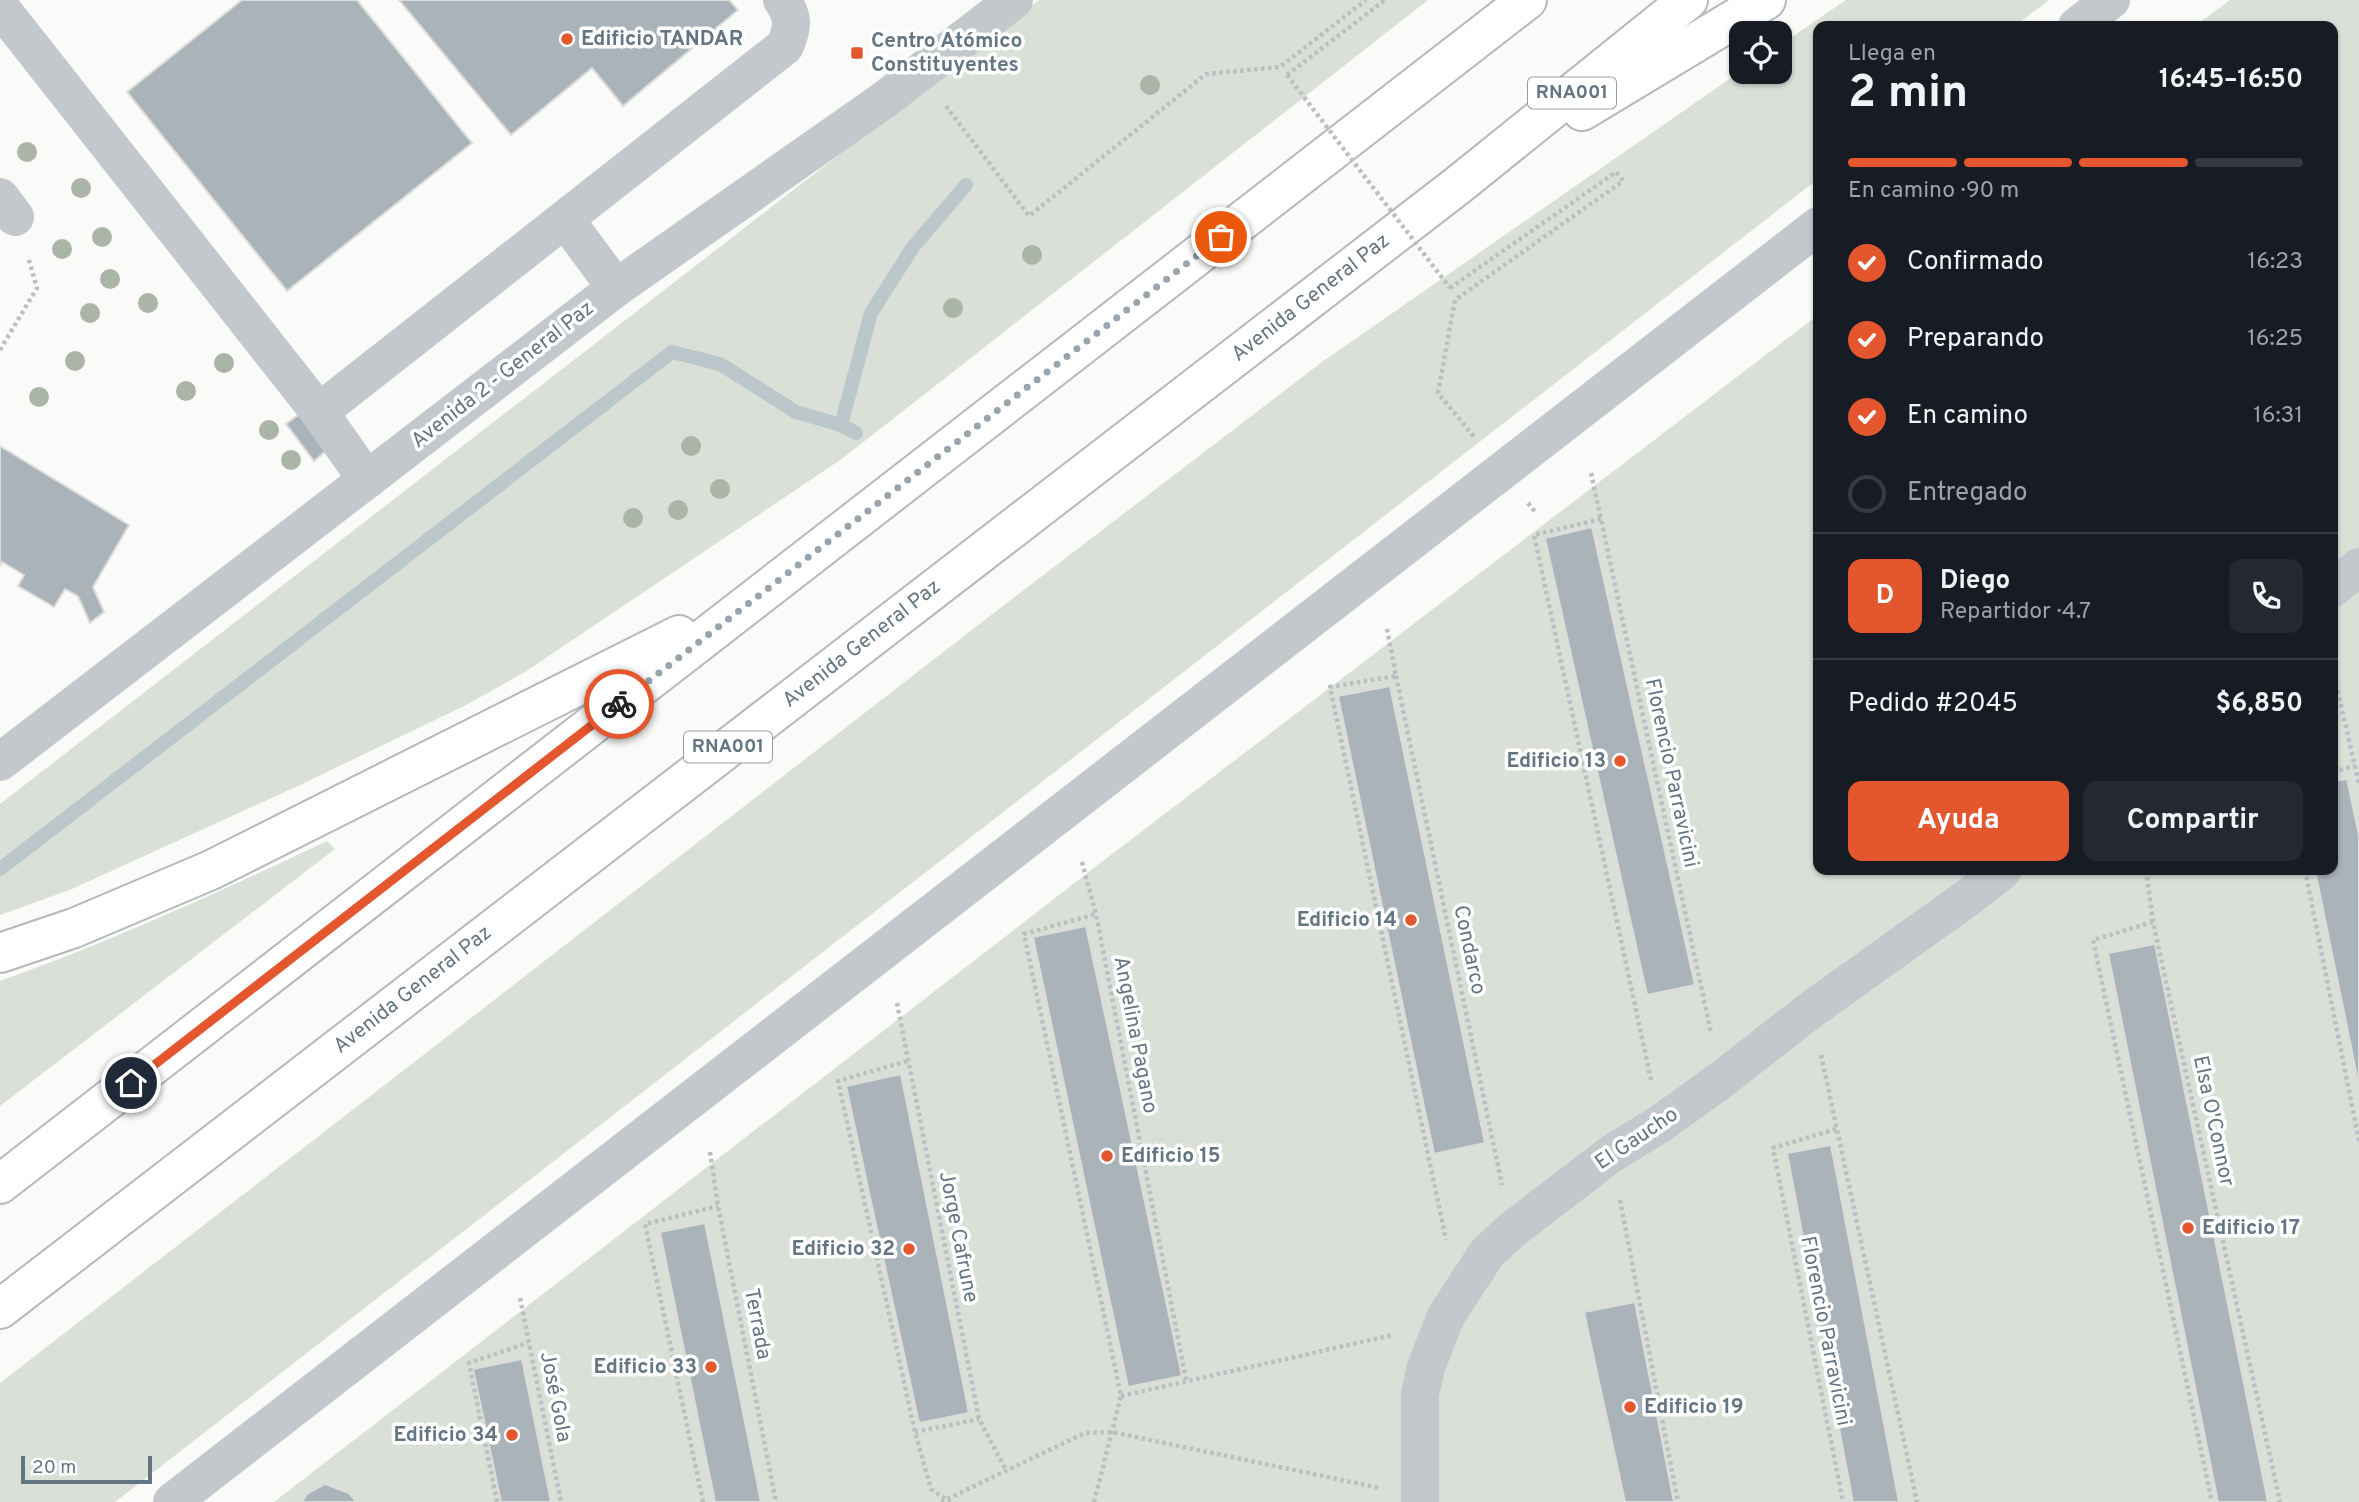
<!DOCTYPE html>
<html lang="es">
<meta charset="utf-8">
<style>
body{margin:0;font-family:Overpass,sans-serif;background:#242831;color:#f1f3f6;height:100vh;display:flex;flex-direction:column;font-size:26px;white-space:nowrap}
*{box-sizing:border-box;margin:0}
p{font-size:23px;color:#9ea1a6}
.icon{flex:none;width:38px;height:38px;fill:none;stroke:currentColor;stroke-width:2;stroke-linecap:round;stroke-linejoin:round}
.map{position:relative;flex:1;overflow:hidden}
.side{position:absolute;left:1813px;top:21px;width:525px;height:854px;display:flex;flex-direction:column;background:#171b24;border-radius:14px;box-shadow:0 2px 5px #0004}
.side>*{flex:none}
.buttons{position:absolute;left:1729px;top:21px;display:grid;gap:14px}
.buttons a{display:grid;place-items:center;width:63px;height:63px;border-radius:14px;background:#171b24;box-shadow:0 2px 5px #0004;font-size:35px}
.scale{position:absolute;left:21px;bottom:18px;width:131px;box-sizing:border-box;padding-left:7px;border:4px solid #657683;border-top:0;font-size:19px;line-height:24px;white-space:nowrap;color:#657683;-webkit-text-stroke:5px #fff;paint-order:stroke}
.pin{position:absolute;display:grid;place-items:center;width:60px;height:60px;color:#fff;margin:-30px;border:4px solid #fff;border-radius:50%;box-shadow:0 2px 7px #0007}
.courier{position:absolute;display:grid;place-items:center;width:70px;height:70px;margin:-35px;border:5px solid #e4572e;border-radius:50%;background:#fff;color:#222;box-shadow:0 2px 9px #0007}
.overview em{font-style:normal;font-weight:700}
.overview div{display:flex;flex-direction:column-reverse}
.overview{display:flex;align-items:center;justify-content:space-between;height:119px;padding:0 35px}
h1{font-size:46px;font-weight:700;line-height:52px}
.bar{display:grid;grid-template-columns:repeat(4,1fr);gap:10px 7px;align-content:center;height:84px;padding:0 35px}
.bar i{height:9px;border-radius:5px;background:#363941}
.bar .on{background:#e4572e}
.bar p{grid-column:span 4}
.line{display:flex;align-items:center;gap:18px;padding:0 35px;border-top:2px solid #363941}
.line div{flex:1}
.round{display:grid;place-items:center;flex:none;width:74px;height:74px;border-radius:14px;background:#242831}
ol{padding:0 35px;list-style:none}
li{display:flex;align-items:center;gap:21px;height:77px}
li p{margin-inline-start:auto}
li .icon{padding:7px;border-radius:50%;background:#e4572e;color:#fff;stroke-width:4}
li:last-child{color:#9ea1a6}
li i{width:38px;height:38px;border:4px solid #363941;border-radius:50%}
.primary-button{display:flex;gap:14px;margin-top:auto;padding:14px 35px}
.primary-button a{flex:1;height:80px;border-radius:14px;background:#e4572e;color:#fff;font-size:28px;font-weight:700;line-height:80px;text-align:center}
.primary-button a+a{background:#242831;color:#f1f3f6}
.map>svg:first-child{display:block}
.green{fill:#dadfd7;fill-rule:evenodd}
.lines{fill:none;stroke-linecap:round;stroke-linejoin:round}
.stream{stroke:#bbc7cb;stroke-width:14}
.building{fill:#aab3b9;stroke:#dcdcda;stroke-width:2}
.highway-casing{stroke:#b4b9bd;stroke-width:42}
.path{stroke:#bbbfc2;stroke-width:4.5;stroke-dasharray:3.5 3.5;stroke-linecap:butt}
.minor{stroke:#c3c8cc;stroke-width:38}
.highway{stroke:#fff;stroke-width:38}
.path-bridge{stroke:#bbbfc2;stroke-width:4.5;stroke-dasharray:3.5 3.5;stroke-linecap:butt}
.tree{fill:#aab4a7}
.done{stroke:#99a4ac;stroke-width:7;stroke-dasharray:0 12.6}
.route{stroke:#e4572e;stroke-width:9}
.poi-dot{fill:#e4572e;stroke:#fff;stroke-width:2.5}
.labels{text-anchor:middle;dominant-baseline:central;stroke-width:7;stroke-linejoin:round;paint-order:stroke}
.shield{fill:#fff;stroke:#939fa8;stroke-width:2}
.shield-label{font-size:19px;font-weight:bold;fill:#657683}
.poi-label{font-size:21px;font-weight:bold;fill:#657683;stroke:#fff;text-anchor:start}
.street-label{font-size:21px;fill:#657683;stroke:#fff}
</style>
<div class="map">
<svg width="2359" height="1502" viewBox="0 0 2359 1502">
<rect width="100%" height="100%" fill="#fafaf8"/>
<g class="green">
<path d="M1039,0H1428L843,458L525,672L466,705L302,784L72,889L0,915V804Z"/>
<path d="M1846,0H2049L2015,26H1818V179L115,1502H0V1383L995,612L1322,362L1741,71L1780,72V45Z"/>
<path d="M2230,0H2359V835L2347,779L2333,781V26H2195Z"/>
<path d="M1818,315V870H2315L2359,1086V1502H2268L2155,944L2108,954L2218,1502H1899L1831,1145L1787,1154L1853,1502H1674L1635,1303L1584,1312L1625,1502H761L705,1223L660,1232L715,1502H551L522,1360L473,1369L501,1502H356L349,1493L325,1484L307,1494L302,1502H274L1103,861ZM1593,528L1695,984L1648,995L1545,538ZM1390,686L1485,1143L1434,1154L1338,697ZM1085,926L1181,1376L1129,1387L1033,937ZM901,1074L969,1412L846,1086Z"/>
<path d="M327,841L335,849L0,1106V981C112,941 219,892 327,841Z"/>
</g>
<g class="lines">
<g class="stream">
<path d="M841,425L871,313L913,247L966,185"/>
<path d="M0,869L672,352L720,364L796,412L841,425L856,433"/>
</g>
</g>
<g class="building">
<path d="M242,0H357L472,143L287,291L127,92Z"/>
<path d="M399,0H729L738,10L623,106L592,68L511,135Z"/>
<path d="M301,413L328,449L314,461L286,424Z"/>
<path d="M0,446L129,525L93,587L104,612L90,623L78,596L65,589L54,607L18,586L24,575L2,562L0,566Z"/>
<path d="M1592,527L1695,985L1647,995L1545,538Z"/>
<path d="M1390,686L1485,1143L1434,1154L1338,696Z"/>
<path d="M2347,779L2359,835V1086L2315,870H2333V781Z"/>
<path d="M1086,926L1182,1376L1128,1387L1033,937Z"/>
<path d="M2155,944L2268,1502H2218L2108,953Z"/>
<path d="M901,1074L969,1413L919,1423L846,1086Z"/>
<path d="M1831,1145L1899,1502H1853L1787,1153Z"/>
<path d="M705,1223L761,1502H715L660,1232Z"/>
<path d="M1635,1302L1674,1502H1625L1584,1312Z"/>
<path d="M522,1359L551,1502H501L473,1369Z"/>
<path d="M325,1484L349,1493L356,1502H302L307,1494Z"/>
</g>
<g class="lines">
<defs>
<g id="highway">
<path d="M1582,111L1766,0"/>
<path d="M0,953L74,928L211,870L679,635"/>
<path d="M0,1184L1527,0"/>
<path d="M0,1309L1457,186L1688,0"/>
</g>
</defs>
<use href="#highway" class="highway-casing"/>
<g class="path">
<path d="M1287,75L1385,0"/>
<path d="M946,106L1029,216L1206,74L1280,67L1366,0"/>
<path d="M1450,288L1616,172L1623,181L1455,300L1438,393L1476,439"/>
<path d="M0,350L37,288L28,257"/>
<path d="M1591,473L1711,1033"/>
<path d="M1528,503L1536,513"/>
<path d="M1601,519L1534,535L1651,1080"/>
<path d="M1387,629L1396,676L1330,687L1446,1240"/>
<path d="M2333,670L2359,784"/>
<path d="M1396,676L1502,1185"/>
<path d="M2333,772L2355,766"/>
<path d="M1082,862L1096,914L1186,1380"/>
<path d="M2146,870L2153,922L2280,1502"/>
<path d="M2305,870L2359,1141"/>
<path d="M2153,922L2093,940L2212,1502"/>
<path d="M897,1003L979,1419L1006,1470"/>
<path d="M1821,1055L1917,1502"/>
<path d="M907,1061L838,1081L915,1432L931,1489L950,1502"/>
<path d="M1836,1129L1773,1148L1843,1502"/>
<path d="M710,1152L718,1206L776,1502"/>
<path d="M1620,1200L1678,1502"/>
<path d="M520,1298L561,1502"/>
<path d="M1121,1396L1393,1335"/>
<path d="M915,1432L979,1419"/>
<path d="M497,1502L469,1363L528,1343"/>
<path d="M703,1502L645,1224L718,1206"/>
<path d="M941,1502L1085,1433L1112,1432L1380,1488"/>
<path d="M1094,1502L1121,1396L1024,934L1096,914"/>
</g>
<g class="minor">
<path d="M0,7L319,412L367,480"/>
<path d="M2077,26L2111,0"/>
<path d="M0,197L15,217"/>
<path d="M565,219L616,288"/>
<path d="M319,412L785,46C793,27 794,17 782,0"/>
<path d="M2333,588L2359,567"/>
<path d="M0,762L616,288L884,100L1014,0"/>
<path d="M172,1502L1818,226"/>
<path d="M1420,1502V1394L1426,1367L1446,1316L1487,1253L1512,1230L1611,1154L1660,1124L1721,1080L1812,1009L1970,896L2003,870"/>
</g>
<use href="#highway" class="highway"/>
<path class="path-bridge" d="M1287,75L1450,288"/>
</g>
<g class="tree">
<circle cx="1150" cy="85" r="10"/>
<circle cx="27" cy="152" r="10"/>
<circle cx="81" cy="188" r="10"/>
<circle cx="102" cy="237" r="10"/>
<circle cx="62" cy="249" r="10"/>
<circle cx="1032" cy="255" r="10"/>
<circle cx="110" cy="279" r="10"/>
<circle cx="148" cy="303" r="10"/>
<circle cx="953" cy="308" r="10"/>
<circle cx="90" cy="313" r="10"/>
<circle cx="75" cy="361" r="10"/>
<circle cx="224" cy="363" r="10"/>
<circle cx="186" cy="391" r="10"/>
<circle cx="39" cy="397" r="10"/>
<circle cx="269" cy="430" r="10"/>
<circle cx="691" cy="446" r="10"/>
<circle cx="291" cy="460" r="10"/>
<circle cx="720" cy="489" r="10"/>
<circle cx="678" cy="510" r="10"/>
<circle cx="633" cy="518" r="10"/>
</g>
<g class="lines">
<path class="done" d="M619,704L1221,237"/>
<path class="route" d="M131,1083L619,704"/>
</g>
<g class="poi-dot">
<circle cx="567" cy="39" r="7"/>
<rect x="850" y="46" width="14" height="14" rx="3.5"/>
<circle cx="1620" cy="761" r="7"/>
<circle cx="1411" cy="920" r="7"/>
<circle cx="1107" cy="1156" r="7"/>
<circle cx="2188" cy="1228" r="7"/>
<circle cx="909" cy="1249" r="7"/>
<circle cx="711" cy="1367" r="7"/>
<circle cx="1630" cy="1407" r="7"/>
<circle cx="512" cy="1435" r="7"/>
</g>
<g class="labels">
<g class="shield">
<rect x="1528" y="77.5" width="88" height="31" rx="5"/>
<rect x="684" y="731.5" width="88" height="31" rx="5"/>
</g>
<g class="shield-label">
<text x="1572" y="93">RNA001</text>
<text x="728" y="747">RNA001</text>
</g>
<g class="poi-label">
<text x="581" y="39">Edificio TANDAR</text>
<text x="871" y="41">Centro Atómico<tspan x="871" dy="24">Constituyentes</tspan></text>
<text x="1606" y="761" text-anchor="end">Edificio 13</text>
<text x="1397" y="920" text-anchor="end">Edificio 14</text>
<text x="1121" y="1156">Edificio 15</text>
<text x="2202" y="1228">Edificio 17</text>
<text x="895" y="1249" text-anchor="end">Edificio 32</text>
<text x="697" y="1367" text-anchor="end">Edificio 33</text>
<text x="1644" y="1407">Edificio 19</text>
<text x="498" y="1435" text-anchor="end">Edificio 34</text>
</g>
<g class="street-label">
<text transform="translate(1311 298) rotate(-38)">Avenida General Paz</text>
<text transform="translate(503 375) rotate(-38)">Avenida 2 - General Paz</text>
<text transform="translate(862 644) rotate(-38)">Avenida General Paz</text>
<text transform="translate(1671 773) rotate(78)">Florencio Parravicini</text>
<text transform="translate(1469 950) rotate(78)">Condarco</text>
<text transform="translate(413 990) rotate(-38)">Avenida General Paz</text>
<text transform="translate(1135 1035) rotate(79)">Angelina Pagano</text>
<text transform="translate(2213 1121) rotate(78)">Elsa O'Connor</text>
<text transform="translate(1637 1139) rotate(-34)">El Gaucho</text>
<text transform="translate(958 1237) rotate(79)">Jorge Cafrune</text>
<text transform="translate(757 1324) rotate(79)">Terrada</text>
<text transform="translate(1825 1331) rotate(79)">Florencio Parravicini</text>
<text transform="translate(555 1397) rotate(79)">José Gola</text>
</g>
</g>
</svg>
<div class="buttons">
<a><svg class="icon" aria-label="locate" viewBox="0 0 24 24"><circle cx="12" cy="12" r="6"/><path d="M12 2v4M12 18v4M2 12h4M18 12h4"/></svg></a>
</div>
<div class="scale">20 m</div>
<div class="pin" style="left:1221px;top:237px;background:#ea580c"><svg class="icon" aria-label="bag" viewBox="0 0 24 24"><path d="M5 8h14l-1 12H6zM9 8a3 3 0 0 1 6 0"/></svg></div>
<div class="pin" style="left:131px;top:1083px;background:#1f2937"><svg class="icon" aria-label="home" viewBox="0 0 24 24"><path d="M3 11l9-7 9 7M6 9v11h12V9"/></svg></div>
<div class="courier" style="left:619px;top:704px"><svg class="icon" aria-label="bike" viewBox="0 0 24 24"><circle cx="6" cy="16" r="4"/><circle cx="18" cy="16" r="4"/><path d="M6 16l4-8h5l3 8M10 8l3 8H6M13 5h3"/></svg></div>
<section class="side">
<div class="overview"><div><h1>2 min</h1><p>Llega en</p></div><em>16:45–16:50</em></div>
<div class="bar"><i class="on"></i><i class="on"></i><i class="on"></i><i></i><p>En camino · 90 m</p></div>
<ol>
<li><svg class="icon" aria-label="check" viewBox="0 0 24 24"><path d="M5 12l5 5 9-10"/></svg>Confirmado<p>16:23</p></li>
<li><svg class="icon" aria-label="check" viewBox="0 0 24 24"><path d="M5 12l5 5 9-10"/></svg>Preparando<p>16:25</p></li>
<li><svg class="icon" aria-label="check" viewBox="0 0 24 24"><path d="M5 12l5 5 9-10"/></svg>En camino<p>16:31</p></li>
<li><i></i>Entregado</li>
</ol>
<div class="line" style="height:126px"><b class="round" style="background:#e4572e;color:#fff">D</b><div><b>Diego</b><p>Repartidor · 4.7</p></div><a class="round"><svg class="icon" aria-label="phone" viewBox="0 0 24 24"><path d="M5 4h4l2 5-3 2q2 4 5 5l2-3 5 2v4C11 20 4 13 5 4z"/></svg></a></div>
<div class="line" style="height:91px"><div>Pedido #2045</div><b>$6,850</b></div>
<div class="primary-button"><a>Ayuda</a><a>Compartir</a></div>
</section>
</div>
